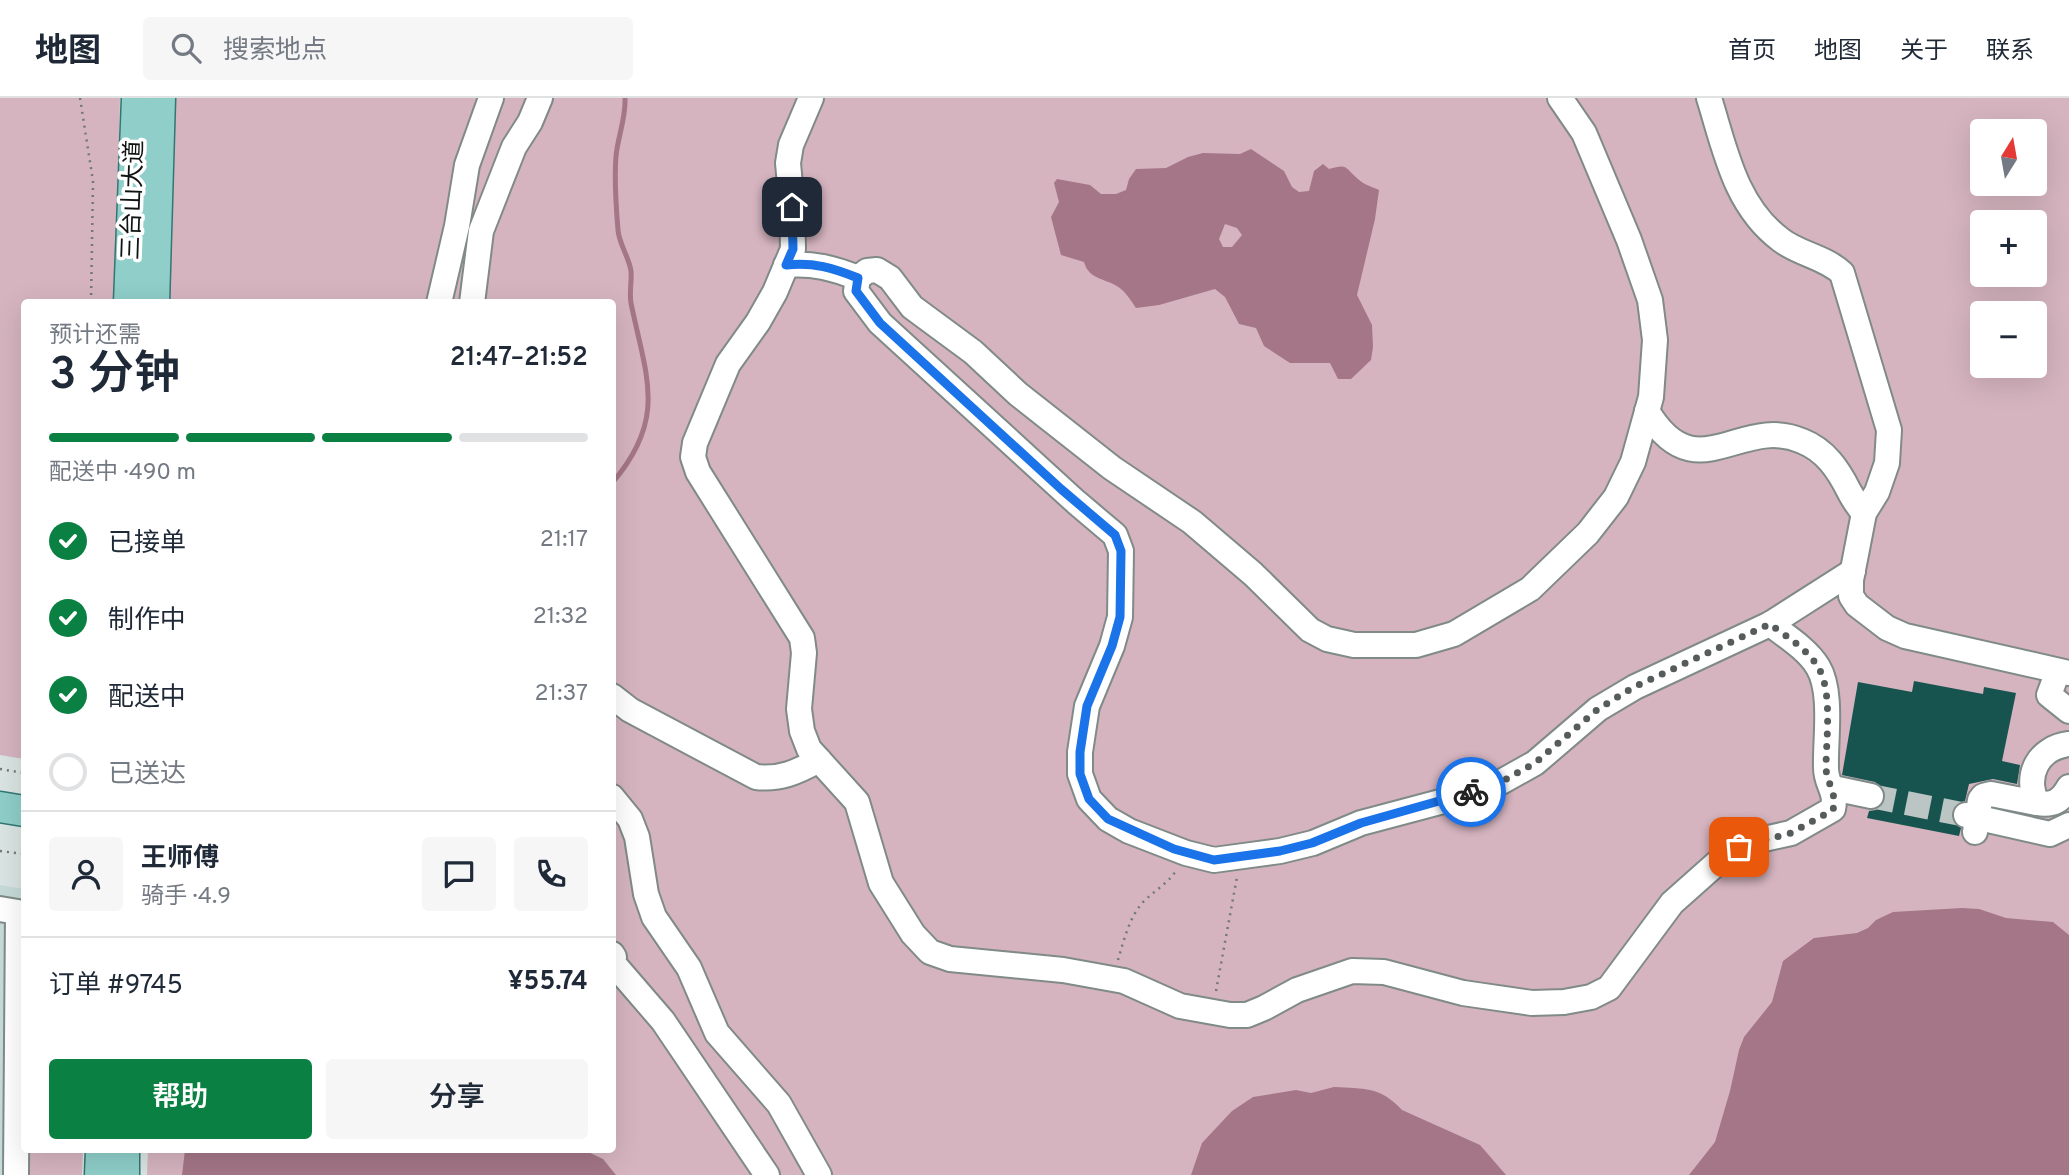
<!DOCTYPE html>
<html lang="zh">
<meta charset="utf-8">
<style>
body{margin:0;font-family:Overpass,"Noto Sans SC",sans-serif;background:#f6f6f7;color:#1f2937;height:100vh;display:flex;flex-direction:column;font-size:26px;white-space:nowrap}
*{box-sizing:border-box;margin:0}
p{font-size:23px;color:#747a83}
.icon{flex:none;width:38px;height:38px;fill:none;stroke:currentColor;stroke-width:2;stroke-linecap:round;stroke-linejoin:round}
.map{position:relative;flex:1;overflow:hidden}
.sheet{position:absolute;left:21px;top:201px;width:595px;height:854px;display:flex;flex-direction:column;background:#fff;border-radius:7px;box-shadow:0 7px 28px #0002}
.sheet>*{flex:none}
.needle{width:46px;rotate:11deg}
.fabs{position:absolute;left:1970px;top:21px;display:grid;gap:14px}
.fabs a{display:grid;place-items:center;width:77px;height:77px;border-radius:7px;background:#fff;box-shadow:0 7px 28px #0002;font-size:35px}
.pin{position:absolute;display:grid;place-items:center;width:60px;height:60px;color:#fff;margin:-30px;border-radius:14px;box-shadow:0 4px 10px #0006}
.courier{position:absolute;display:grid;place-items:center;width:70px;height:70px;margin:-35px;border:5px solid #1a73e8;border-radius:50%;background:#fff;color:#222;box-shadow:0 2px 9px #0007}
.headline em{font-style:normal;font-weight:600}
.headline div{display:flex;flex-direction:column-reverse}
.headline{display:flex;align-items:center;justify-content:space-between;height:119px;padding:0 28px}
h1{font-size:46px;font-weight:600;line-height:52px}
.bar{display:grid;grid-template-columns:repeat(4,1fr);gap:10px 7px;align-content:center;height:84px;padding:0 28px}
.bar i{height:9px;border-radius:5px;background:#e0e1e3}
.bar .selected{background:#0b8043}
.bar p{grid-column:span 4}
.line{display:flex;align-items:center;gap:18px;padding:0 28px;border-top:2px solid #e0e1e3}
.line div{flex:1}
.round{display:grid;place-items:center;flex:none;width:74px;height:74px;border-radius:7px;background:#f6f6f7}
ol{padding:0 28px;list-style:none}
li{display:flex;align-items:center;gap:21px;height:77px}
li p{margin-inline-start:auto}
li .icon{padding:7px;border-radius:50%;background:#0b8043;color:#fff;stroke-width:4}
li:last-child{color:#747a83}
li i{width:38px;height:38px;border:4px solid #e0e1e3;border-radius:50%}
.primary-button{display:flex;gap:14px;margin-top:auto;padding:14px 28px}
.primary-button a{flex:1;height:80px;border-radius:7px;background:#0b8043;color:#fff;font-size:28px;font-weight:600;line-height:80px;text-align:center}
.primary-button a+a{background:#f6f6f7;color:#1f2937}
header{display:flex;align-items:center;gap:42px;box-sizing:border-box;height:98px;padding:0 35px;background:#fff;border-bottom:2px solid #e0e1e3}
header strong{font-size:33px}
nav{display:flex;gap:38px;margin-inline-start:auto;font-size:24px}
.search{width:490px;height:63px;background:#f6f6f7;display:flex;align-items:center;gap:18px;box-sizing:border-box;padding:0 24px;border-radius:7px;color:#747a83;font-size:26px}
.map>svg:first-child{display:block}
.built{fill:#c6dbd8}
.green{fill:#d5b4bf;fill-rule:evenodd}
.water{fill:#a47687;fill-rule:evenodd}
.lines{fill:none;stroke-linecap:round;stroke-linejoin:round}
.stream{stroke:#a47687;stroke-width:5}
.building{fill:#175450}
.minor-tunnel{stroke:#bbc5c4;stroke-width:24;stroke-dasharray:24 12;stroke-linecap:butt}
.minor-casing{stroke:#7f8a89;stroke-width:28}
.major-casing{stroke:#327772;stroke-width:33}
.path{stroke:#717978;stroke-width:2.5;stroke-dasharray:2 5;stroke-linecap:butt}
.minor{stroke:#fff;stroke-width:24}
.major{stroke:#8fcec9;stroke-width:30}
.done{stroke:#565c5b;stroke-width:7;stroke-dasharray:0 12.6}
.route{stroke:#1a73e8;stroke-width:9}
.labels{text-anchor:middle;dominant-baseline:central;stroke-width:7;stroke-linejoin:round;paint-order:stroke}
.street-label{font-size:24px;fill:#0f1312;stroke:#fff}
</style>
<header>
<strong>地图</strong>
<div class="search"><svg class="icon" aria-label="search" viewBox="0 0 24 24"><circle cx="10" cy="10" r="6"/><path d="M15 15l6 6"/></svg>搜索地点</div>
<nav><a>首页</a><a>地图</a><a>关于</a><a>联系</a></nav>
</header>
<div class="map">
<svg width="2069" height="1077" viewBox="0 0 2069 1077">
<rect width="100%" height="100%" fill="#d9e4e3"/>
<path class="built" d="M0,787L24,791L22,1077H0Z"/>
<g class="green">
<path d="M0,0H120L115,205H24V661L0,657Z"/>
<path d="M174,0H2069V1077H147L148,1052H612V205H167ZM1983,33H2035V86H1983ZM1983,124H2035V177H1983ZM1983,215H2035V268H1983Z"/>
<path d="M24,1052H83L82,1077H22Z"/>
</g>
<g class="water">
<path d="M1251,51L1284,73L1292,89L1299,94L1309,93L1314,73L1323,66L1329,71C1348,65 1345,70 1358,81C1363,86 1372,89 1379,92L1375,121L1357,197L1372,227L1373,249L1371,262L1351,281H1338L1330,265H1290L1264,248L1256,230L1239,226L1225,199L1215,191L1159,207L1136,210C1132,204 1127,196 1121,191C1108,180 1089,183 1084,164L1061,157L1051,119L1059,104L1054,85L1057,81L1090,87L1101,96H1116L1126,92L1129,81L1136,71L1166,70L1188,59L1203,55L1240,56ZM1225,126L1237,130L1242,137L1232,149H1223L1219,141Z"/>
<path d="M1962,810L1979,811L2006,820L2053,824L2069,837V1077H1689L1715,1044L1730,993L1739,952L1744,939L1772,904L1783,863L1814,840L1857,835L1868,830L1876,822L1893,814Z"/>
<path d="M1334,989C1364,991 1380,988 1402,1012L1480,1047L1506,1077H1191L1202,1045L1232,1013L1253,999L1296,992L1311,995Z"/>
<path d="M185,1052H584L603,1061L616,1077H182Z"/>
</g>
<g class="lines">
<path class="stream" d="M612,385C668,320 646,279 631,205C629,194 632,183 631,173C629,159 619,146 618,132C616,108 614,82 616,58C618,38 626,20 625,0"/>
</g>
<path class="building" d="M1914,583L1983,596L1984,589L2016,595L2002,663L2020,667L2017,686L1993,681L1969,686L1965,703L1956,706L1951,714L1952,722L1961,730L1959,738L1867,720L1869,713L1876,712L1882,707L1886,700L1885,693L1875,684L1842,677L1858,584L1912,594Z"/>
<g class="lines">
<path class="minor-tunnel" d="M1871,698L1966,717"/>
<defs>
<g id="minor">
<path d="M811,0L791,47L788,65L792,109L793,151L775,194L758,224L728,266L695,345L693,359L698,374L802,540L804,555L799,611L802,633L809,651L857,704L881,785L913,836L930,854L950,861L1063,872L1124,883L1180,908L1230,917H1247L1264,910L1297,892L1352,873L1384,874L1463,895L1532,905L1564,904L1591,899L1609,890L1672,805L1726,757L1739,749L1755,743L1791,735L1833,711C1837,693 1826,687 1826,670C1825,642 1833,594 1818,569C1808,552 1786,538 1770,526"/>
<path d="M1560,0L1584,35L1629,142L1650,202L1655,242L1651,299L1633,364L1616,399L1588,435L1530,491L1454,536L1416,547H1354L1327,541L1310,532L1253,476L1192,424L1112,370L1018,296L973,254L912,209L890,180L877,172L867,173L858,180L856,193L880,225L1076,404L1115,437L1121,453L1120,519L1112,548L1087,608L1080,654V676L1089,701L1108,721L1129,733L1186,755L1214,762L1280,753L1313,745L1361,725L1440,704L1501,684L1535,665L1598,611L1635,589L1770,526L1853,473"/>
<path d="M1709,0C1725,51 1735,108 1781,142C1799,156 1825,159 1842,175L1889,332L1887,365L1877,394L1864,415L1851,482V498L1857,507L1887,530L1905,538L2069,575"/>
<path d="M786,167C814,165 833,170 858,180"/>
<path d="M439,205L457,128L467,67L491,0"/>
<path d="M472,205L481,133L514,49L530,24L540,0"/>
<path d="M1647,313C1696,395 1740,316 1802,343C1825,352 1838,371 1849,393C1854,402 1857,408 1864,415"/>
<path d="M2058,573L2049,597L2069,613"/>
<path d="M612,598L630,612L756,679C780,682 797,674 819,662"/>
<path d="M2069,646C2038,650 2024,677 2037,705C2053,708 2061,703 2069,689"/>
<path d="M1833,690L1871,698"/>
<path d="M612,699L630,721L637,739L646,796L654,819L689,870L717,935L779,1006L819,1077"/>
<path d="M1966,717L2050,736L2069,727"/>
<path d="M1975,734L1980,702L1983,698L1991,696L2037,705"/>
<path d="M0,811L18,814L16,1077"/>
<path d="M612,856L614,859L613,865L663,923L767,1077"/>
</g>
<g id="major">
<path d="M129,205L137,0"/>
<path d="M154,205L160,0"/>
<path d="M0,709L24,713"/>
<path d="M100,1077L101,1052"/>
<path d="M124,1077V1052"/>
</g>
</defs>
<use href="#minor" class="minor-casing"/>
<use href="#major" class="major-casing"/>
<g class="path">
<path d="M80,0L93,83L91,205"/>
<path d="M0,671L24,675"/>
<path d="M0,753L24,756"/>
<path d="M1118,862C1124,842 1129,820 1143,804C1154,793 1167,786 1176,773"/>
<path d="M1216,893L1237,779"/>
</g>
<use href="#minor" class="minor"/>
<use href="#major" class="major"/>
</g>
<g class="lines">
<path class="done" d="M1471,694L1501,684L1535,665L1598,611L1634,589L1770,526C1786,538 1808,552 1818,569C1833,593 1826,642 1826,670C1827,687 1837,693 1833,712L1791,735L1739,749"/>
<path class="route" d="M792,109L793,151L786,167C814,164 833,170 858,180L856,193L880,225L1061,391L1115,437L1121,453L1120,519L1112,548L1087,608L1080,654V676L1089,701L1108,721L1174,751L1214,762L1280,753L1312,745L1361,725L1471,694"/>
</g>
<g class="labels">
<g class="street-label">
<text transform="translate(134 102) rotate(-88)">三台山大道</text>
</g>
</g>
</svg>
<div class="fabs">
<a><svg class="needle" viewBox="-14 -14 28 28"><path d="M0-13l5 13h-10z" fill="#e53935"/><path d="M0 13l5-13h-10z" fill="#747a83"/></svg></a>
<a>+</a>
<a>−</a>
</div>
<div class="pin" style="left:1739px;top:749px;background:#ea580c"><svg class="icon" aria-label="bag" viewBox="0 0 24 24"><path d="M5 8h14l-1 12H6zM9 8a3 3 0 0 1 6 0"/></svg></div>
<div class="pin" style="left:792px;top:109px;background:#1f2937"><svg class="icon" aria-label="home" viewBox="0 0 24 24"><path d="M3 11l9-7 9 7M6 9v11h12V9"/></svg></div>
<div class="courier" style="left:1471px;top:694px"><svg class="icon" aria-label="bike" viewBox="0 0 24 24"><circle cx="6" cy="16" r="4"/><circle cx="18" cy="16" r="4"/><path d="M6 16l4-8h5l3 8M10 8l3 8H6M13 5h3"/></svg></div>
<section class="sheet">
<div class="headline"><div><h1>3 分钟</h1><p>预计还需</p></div><em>21:47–21:52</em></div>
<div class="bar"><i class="selected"></i><i class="selected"></i><i class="selected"></i><i></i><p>配送中 · 490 m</p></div>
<ol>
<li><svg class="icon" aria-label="check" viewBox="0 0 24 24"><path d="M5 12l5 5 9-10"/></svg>已接单<p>21:17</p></li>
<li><svg class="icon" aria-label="check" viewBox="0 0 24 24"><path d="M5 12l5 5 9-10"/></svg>制作中<p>21:32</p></li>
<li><svg class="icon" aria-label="check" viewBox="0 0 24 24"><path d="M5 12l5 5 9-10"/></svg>配送中<p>21:37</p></li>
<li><i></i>已送达</li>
</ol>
<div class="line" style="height:126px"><a class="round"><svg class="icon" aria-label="person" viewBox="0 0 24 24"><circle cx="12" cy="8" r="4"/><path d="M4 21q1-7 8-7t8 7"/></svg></a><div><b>王师傅</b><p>骑手 · 4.9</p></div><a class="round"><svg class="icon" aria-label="chat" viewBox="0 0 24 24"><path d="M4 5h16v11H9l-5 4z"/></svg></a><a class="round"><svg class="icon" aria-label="phone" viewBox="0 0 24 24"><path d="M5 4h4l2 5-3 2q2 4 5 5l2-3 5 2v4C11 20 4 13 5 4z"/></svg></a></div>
<div class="line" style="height:91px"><div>订单 #9745</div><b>¥55.74</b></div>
<div class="primary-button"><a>帮助</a><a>分享</a></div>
</section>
</div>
